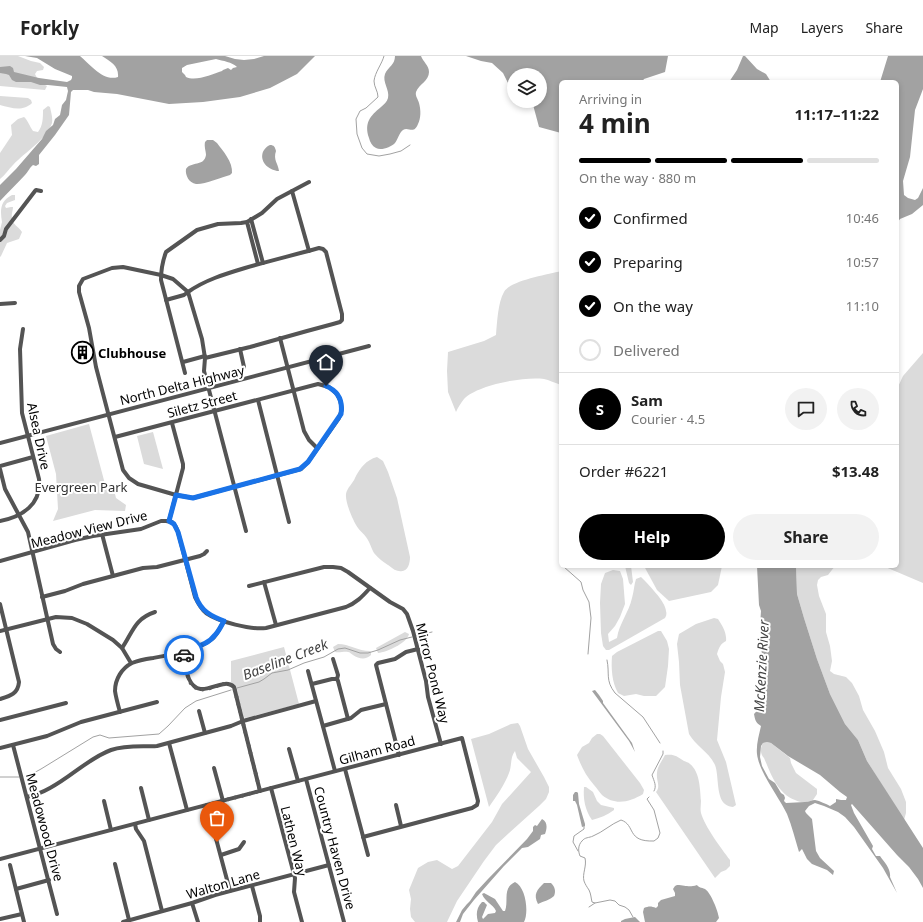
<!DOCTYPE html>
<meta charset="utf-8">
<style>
body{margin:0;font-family:"Noto Sans",sans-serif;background:#f2f2f2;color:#222;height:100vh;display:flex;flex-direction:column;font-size:15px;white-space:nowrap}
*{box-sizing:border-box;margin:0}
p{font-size:13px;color:#767676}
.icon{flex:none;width:22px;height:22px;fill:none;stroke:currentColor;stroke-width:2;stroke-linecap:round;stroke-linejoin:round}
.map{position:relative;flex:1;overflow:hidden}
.side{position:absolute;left:559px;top:24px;width:340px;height:488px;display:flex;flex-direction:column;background:#fff;border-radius:6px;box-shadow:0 2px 6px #0003}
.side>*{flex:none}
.buttons{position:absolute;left:507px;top:12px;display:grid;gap:8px}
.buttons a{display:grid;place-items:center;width:40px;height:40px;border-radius:50%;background:#fff;box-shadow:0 2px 6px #0003;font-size:20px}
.pin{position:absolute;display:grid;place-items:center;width:34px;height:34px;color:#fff;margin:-41px -17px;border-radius:50% 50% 50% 0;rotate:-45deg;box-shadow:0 0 4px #0007}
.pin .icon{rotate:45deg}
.courier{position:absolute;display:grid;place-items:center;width:40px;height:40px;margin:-20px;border:3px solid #1a73e8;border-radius:50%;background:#fff;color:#222;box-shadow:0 1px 5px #0007}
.summary em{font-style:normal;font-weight:700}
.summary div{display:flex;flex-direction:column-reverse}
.summary{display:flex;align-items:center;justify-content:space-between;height:68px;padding:0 20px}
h1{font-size:26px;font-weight:700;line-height:30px}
.bar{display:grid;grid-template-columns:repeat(4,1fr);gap:6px 4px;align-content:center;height:48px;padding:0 20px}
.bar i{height:5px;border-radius:3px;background:#e0e0e0}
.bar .active{background:#000}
.bar p{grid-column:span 4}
.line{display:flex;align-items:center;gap:10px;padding:0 20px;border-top:1px solid #e0e0e0}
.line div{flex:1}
.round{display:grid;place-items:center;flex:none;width:42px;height:42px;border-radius:21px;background:#f2f2f2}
ol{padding:0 20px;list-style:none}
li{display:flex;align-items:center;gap:12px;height:44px}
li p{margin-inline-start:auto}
li .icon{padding:4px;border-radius:50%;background:#000;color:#fff;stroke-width:4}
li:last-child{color:#767676}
li i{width:22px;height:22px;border:2px solid #e0e0e0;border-radius:50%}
.cta{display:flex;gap:8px;margin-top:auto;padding:8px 20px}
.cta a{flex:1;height:46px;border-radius:24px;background:#000;color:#fff;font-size:16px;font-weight:700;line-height:46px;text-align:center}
.cta a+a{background:#f2f2f2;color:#222}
header{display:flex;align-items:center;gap:24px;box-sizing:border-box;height:56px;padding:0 20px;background:#fff;border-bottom:1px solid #e0e0e0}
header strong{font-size:19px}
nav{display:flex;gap:22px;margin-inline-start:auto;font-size:14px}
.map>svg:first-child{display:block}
.green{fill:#dbdbdb}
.water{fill:#a2a2a2;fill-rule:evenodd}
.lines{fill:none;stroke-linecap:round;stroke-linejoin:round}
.stream{stroke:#a2a2a2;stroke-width:1}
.minor{stroke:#545454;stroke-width:4}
.done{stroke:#595959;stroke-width:4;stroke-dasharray:0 7.2}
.route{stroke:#1a73e8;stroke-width:5}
.labels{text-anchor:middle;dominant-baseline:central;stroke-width:4;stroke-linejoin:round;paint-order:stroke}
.poi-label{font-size:13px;font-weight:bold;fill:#000;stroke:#fff;text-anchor:start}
.street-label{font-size:13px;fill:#000;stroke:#fff}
.park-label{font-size:13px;fill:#323232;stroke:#fff}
.water-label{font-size:14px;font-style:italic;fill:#434343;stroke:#fff}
</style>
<header>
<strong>Forkly</strong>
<nav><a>Map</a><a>Layers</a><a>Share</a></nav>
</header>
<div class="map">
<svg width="923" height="866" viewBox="0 0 923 866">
<rect width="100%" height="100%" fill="#fff"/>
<g class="green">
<path d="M0,0H18L31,5L40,7L44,11L43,14L37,15L35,18L39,26L47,30L45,34L0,30Z"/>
<path d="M0,40L28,42L31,44L32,47C23,56 11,52 0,49Z"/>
<path d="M48,50L50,51C51,56 53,62 52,67C46,84 25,96 13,109C9,113 5,119 0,123V97L12,79L11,69L18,63L24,61C27,63 30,71 33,75L38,76C43,70 43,61 43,54Z"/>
<path d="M12,139H15V144L7,147L5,150L6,152L11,151H13C13,155 11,158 12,162C12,168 19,171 22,176L19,183L7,187L1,200L0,201V174L2,166C0,154 0,145 12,139Z"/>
<path d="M561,215V329C555,327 549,324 544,323C525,320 477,329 464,343C461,347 458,351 456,356L448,336L447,315L448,296L484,285L496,279C497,267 498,246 504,236C511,224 547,219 561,215Z"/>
<path d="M923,297V527L883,510H897V333L903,320Z"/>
<path d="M89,368L105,428L115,438L116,442L126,449L125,455L95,454L53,465L58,453L56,418L46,380Z"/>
<path d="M153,376L163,413L144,408L137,380Z"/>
<path d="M377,401L383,405L388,416L397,442L410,501C410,507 408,517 399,515C395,515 391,511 388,509C383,506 378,502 374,497C371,492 370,486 366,481C364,478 360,475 358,472C353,465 345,446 346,438C347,432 353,427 355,422C360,412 366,404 377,401Z"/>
<path d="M613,510H631L633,526L631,529L629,527L625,510L618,512Z"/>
<path d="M644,510H722L718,529L711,536L669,545L657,534Z"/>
<path d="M796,510H835L828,519L821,521L818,524L817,529L819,540L826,558V576L830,590L832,605L830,615L834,618L846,621L852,627L859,640L863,654L875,675L884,696L888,712L901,733L906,746V757L904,764L867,705L858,684L845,668L830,638L817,603L804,562L797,538Z"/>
<path d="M613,514L620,515L623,523L625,548L620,561L615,570L608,578L609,586L617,582C619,568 629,556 632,542C634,535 634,529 636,523L641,521C647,527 666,546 666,555C667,558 666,560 665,562L609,594H606L603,590L601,577L600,547L601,528L605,517Z"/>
<path d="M714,562L718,563C722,569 727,577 726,585C720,588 719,592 717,598L720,605L723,608L725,616L721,641L717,684L726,706L736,749L733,751C731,751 727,750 725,748C716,741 719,719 715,709C709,696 695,689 689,678L680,629L679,606L677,588L679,578L696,568Z"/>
<path d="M658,575H661L667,585L669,593L668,610L665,631L656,640H644L636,638L624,640L618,637C612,626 611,613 612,600L617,596Z"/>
<path d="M405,576L409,578C407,587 387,596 378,597L376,592Z"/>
<path d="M338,588C349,588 358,595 370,595L371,596V599C366,604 359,603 353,599C351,598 350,596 348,596C345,595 339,597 335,596L333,591Z"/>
<path d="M284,591L299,648L245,662L243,660L235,630L231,627V605Z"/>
<path d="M518,667L520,670L528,693L544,721L549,731V736L546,743L539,750L509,777L496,789L484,805L457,845L447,866H415L411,861L410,853L411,843L409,834L418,812L428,806L437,804L452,813L458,810L492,766L502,748L531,716L517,702L515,695C510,701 512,710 509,717C505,728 496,741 489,751L471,683L489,678L511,668Z"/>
<path d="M597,678H600L603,680L640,727L644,734L643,738C630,746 615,750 602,739C599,736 597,732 594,729C586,720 581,710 577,699L582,691L589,687L592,682Z"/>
<path d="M767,686L771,687L790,702L791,707L796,717L817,733V738L813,744C807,747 801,747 795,744C777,737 771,718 764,702C760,698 760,692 763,687Z"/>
<path d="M665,699C675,698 676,700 684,705C686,706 688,706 690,708C700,716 700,733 701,745C701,749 700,753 701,757C705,771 721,792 730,804V810L726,814L721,816L715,822L656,736C661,730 656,725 657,717C657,711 662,705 665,699Z"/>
<path d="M584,731H586L593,736L597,745L601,749L614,752V754C607,759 600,762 592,764C585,754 583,743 584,731Z"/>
</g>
<g class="water">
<path d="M25,0H80C90,8 103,26 118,21C119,10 111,6 102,0H225L235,3L244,4L254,3L264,0H315L297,18L270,32L240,41L203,46L169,48L117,38L94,36L88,34H73L71,36L69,59L55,79L39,99V108L36,110L33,109C30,111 28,116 25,119C17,128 8,136 0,145V129L16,113L42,83L46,75L53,69L55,63L60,59L62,49L66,44L68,35L67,31L48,29H40L31,26H16L12,24L9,19L6,18L0,17V11L10,10L13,12L14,16L39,22L67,26L71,24L72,22V20L55,13L37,2ZM216,3C223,5 232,6 237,11L233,12L231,14L228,12L223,14L222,15C212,18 196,26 186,21L185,19L182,16V12L187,9Z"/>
<path d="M395,0H421C423,6 429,9 429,16C429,25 419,28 416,36C415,40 418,43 419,47C421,54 421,62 418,68C414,79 408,70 403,74C399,77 398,83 395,87C391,91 381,95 376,92C372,90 370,86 369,82C364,67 370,60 381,51C384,48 387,46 388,42C390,34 382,26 385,18C388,11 395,9 395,0Z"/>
<path d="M466,0H668L665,16L644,23L642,26H561V77L539,71L532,45H540V19H514V27H508L503,17L492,7L481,5Z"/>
<path d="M743,0H745L757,13L766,18L771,26H729L737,14Z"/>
<path d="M888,0H923V33L915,54L910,101L903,125L904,139L908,142L915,144L918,142L923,132V149L912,158L900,163L897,167V26H880Z"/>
<path d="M207,84H213L217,87C223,95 233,106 232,117L230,119C222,121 203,129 196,128C189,127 185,119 186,113C191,105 204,111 206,99C206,95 204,91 205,86Z"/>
<path d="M270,89C274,89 275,91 276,95C273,104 278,107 279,115H277C274,114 270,113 268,111C259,104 261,93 270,89Z"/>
<path d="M757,510H796L797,538L804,562L817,603L830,638L845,668L858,684L867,705L923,792V832L918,823L909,811L897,799L852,748L851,749L854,757L873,790L872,793L876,800H880C885,807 891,813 890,821L897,837L883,812L854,771L845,761L838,756L824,750L815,747L809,750L805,755L806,757L812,763L816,795L820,802L834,815L833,819L827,814L812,808L807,803L802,793L799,796C795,783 792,770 787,758C779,741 759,716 757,698C756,689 759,679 761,670C756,667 755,664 754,658L767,644L764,637L761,635V633L765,629L764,613L761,591L762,584V578L760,570L761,555L759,549ZM767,686L771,687L788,700L820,719L840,736L847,741L846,744H841L836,743V746L830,750C826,748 820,745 815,744C812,744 809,746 805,746C799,746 792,747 786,747L784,745L785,742L784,739L781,737L775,727L769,723L762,710L760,701L761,690L763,687Z"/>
<path d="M595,634L599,639L603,645V647L632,687L635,696L629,685L592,635Z"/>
<path d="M575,736H577L578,737L579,748L585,768V770L582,771L577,749L575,745H573V739Z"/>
<path d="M542,763C548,766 547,773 545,778L541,779L540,783L528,791L522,792L504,810L474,844L463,858L460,866H456L462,854L467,848L470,845L476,836L488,823L527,783L533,775V771L535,769L537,770Z"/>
<path d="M515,826C526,831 529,857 524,866H478C476,859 476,852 482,846H484L487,849L482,861L483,863L488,858L495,857L496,855C493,848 485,846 482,838L484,837L495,843L503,855H505C509,845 502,832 515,826Z"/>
<path d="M544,827H551C555,831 556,835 554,840C550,844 544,845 538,848C533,838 537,834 544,827Z"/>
<path d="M677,829C686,829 688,832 697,829C699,832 701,831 705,833C711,837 718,855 719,862L716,866H645L643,856L644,852C649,850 651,850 656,852L658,850V847L661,844L675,840V837L673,833L675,830Z"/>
<path d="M635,861L640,866H621V865L625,863Z"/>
</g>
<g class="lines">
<g class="stream">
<path d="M384,0C382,8 375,16 374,25C374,31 378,35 378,41L366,52L360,55L356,63L357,78L362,92L367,98L379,100L390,98L401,95L410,89"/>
<path d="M564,510V511L581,526L583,534L589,546L591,562L588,598"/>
<path d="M415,580L432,576"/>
<path d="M607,604C610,618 605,624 615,637L643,661L660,687"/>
<path d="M237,632L259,626L264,623L272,617L288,614L304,607L324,601L338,593L345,592L360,597H368L378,594L400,584L412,581"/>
<path d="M25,720L30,719L41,713L93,681L100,679L109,682L159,678L168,670L185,652L196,645L231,634"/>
<path d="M0,721H19"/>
<path d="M654,735C657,730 654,725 652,719L663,698V695"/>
<path d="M578,795L573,786L574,780L584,773V770"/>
<path d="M589,851L595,847"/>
<path d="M633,861L629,854L625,851L619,849L615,845L610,844L595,847L592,846C591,842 591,838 589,834C587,831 585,828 584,825C582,818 587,810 585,802L580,800C578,795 578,789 582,785C585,781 589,782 593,780C603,776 611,768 621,764C636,769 626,786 654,785L658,782L660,777L654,754L647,743L649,741"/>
</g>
<g class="minor">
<path d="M292,135L309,195"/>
<path d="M251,163L263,207"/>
<path d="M247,166L258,208"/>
<path d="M0,184L4,180L6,173L35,135L36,134L41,135"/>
<path d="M0,248L15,247"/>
<path d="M280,282L304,375L309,384L317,392"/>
<path d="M240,293L244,311"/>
<path d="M205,302L250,291L307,275L333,268L340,266L342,264V258L326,196L323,193L319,192C294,199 269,205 245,212C225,218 205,224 188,236L202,283L205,302L204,315L246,475"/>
<path d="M183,306L205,300"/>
<path d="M185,317L161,224C161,215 163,204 166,196L197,174L218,168L241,167L247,166L262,157L277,143L309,126"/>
<path d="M258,344L289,466"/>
<path d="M115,381L318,328L329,331L337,338L340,344L342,353L339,362L308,406L301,413L297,414L193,442L176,439L138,428L129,422L123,414L96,311L89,272L79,236V230L83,223L112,212L123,211L161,219L173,223L188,236L184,239L166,244"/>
<path d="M0,387L369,290"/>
<path d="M0,410L33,401"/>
<path d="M0,413L5,433L28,476L53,588L56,593L60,596"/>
<path d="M0,465C22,461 42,448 39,423L22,357L20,293L23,273"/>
<path d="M169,465L183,412V408L172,367"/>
<path d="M102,478L113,520"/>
<path d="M0,505L75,484L93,480L141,473L161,465H166L172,466L176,471L178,476L195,541C198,547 201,553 206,557C219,566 251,574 266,572L346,551C356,547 362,541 370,532"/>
<path d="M264,526L276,569"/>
<path d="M249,530L324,511H333L341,512L348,516L390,546L403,553L407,558L413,575L426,625L428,641L441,688"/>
<path d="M42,541L65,535L83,528L143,512L157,511L200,500L204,498L207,495"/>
<path d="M0,548L19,626C18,638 10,640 0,643"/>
<path d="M0,575L56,561L72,562L87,568L113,584L122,592L131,607"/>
<path d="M122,592C133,576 134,563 155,556"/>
<path d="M183,596C185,604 185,615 189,623C200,647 222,619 234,631L260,735"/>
<path d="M333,603L338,619L337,623L338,625L348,663"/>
<path d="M308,615L335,715"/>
<path d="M312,628L332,623H337"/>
<path d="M386,648L399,699"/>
<path d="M199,655L205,677"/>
<path d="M120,656C118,649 116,642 115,635C115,623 122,612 132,607C139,604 146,603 153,602C170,599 199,594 212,583C218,578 220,571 224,565"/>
<path d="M0,664L66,647"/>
<path d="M323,670L351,662L361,654L386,648L376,609L378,607L395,603L406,596L418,593"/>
<path d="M169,687L187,754"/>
<path d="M13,689L57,858"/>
<path d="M0,692L47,680L81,666L157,646"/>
<path d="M289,693L298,725"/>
<path d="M214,712L223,745"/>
<path d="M345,713L368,799"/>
<path d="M306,723L344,866"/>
<path d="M141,732L149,764"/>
<path d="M271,732L295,822L294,836L302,866"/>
<path d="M27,741C35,739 43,736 50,732C71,721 89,702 111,694C126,689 142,691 157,690L231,670L243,665L316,645"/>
<path d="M104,745L111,774"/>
<path d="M207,749L230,835"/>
<path d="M396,749L401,770"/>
<path d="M135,768L136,773L144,785L162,855"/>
<path d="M221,799L239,793L244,786"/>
<path d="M0,803L462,682L478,745L477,749L472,752L363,781"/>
<path d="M115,808L129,864"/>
<path d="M10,809L24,866"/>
<path d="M252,830L260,860V866"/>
<path d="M16,833L49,824"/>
<path d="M192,847L198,866"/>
<path d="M0,863L22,858"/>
<path d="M123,866L192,847L215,839L329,809"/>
</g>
</g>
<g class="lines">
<path class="done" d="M184,599C186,607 186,616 189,624C200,647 223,619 234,631L260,735L207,749L217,786"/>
<path class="route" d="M184,599L183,596C194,591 208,589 215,579C219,575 221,570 224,565C211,560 201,555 196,541L178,476L174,468L169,465L176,439L193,442L300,413L308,406L341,358C343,345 338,335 326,330"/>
</g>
<defs>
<symbol id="building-ring" viewBox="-11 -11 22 22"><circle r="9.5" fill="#fff" stroke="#000" stroke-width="1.5"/><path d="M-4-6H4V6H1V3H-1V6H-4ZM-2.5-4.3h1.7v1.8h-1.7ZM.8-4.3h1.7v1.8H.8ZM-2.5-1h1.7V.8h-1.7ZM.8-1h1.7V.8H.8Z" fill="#000"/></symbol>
</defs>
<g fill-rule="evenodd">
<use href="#building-ring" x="70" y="284" width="25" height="25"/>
</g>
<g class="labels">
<g class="poi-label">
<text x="98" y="297">Clubhouse</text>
</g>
<g class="street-label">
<text transform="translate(182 329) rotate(-14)">North Delta Highway</text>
<text transform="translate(202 348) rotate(-15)">Siletz Street</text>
<text transform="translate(39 380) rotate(78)">Alsea Drive</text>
<text transform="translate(89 473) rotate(-14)">Meadow View Drive</text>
<text transform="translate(433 617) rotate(76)">Mirror Pond Way</text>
<text transform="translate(377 694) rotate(-15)">Gilham Road</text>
<text transform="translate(45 771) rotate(75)">Meadowood Drive</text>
<text transform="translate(294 785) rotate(76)">Lathen Way</text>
<text transform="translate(335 792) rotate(75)">Country Haven Drive</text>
<text transform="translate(223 828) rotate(-16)">Walton Lane</text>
</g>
<g class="park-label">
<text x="81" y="431">Evergreen Park</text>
</g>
<g class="water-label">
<text transform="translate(285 603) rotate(-21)">Baseline Creek</text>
<text transform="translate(761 610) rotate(-87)">McKenzie River</text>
</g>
</g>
</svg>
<div class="buttons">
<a><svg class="icon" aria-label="layers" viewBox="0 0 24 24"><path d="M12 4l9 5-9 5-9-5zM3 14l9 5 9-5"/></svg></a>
</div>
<div class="pin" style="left:217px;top:786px;background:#ea580c"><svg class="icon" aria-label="bag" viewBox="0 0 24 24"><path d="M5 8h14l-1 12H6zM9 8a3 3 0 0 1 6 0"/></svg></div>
<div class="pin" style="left:326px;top:330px;background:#1f2937"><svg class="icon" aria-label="home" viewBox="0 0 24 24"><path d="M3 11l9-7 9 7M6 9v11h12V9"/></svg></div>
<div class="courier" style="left:184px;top:599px"><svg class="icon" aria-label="car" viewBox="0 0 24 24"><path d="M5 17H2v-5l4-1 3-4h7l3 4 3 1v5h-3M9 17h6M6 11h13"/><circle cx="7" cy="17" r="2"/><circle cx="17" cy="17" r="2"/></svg></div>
<section class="side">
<div class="summary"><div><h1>4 min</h1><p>Arriving in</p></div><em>11:17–11:22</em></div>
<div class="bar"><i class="active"></i><i class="active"></i><i class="active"></i><i></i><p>On the way · 880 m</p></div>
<ol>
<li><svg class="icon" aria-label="check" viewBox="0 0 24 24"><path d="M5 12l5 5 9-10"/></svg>Confirmed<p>10:46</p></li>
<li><svg class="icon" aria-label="check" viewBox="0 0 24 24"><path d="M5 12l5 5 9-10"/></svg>Preparing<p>10:57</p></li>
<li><svg class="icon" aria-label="check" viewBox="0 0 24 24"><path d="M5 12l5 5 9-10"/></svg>On the way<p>11:10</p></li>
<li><i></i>Delivered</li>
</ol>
<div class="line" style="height:72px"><b class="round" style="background:#000;color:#fff">S</b><div><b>Sam</b><p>Courier · 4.5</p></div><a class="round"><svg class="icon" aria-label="chat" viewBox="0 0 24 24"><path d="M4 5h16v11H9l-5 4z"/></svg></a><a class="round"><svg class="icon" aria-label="phone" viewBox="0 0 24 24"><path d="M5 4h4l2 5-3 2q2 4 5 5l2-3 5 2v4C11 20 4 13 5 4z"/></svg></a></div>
<div class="line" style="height:52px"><div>Order #6221</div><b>$13.48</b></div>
<div class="cta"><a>Help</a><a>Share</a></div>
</section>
</div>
